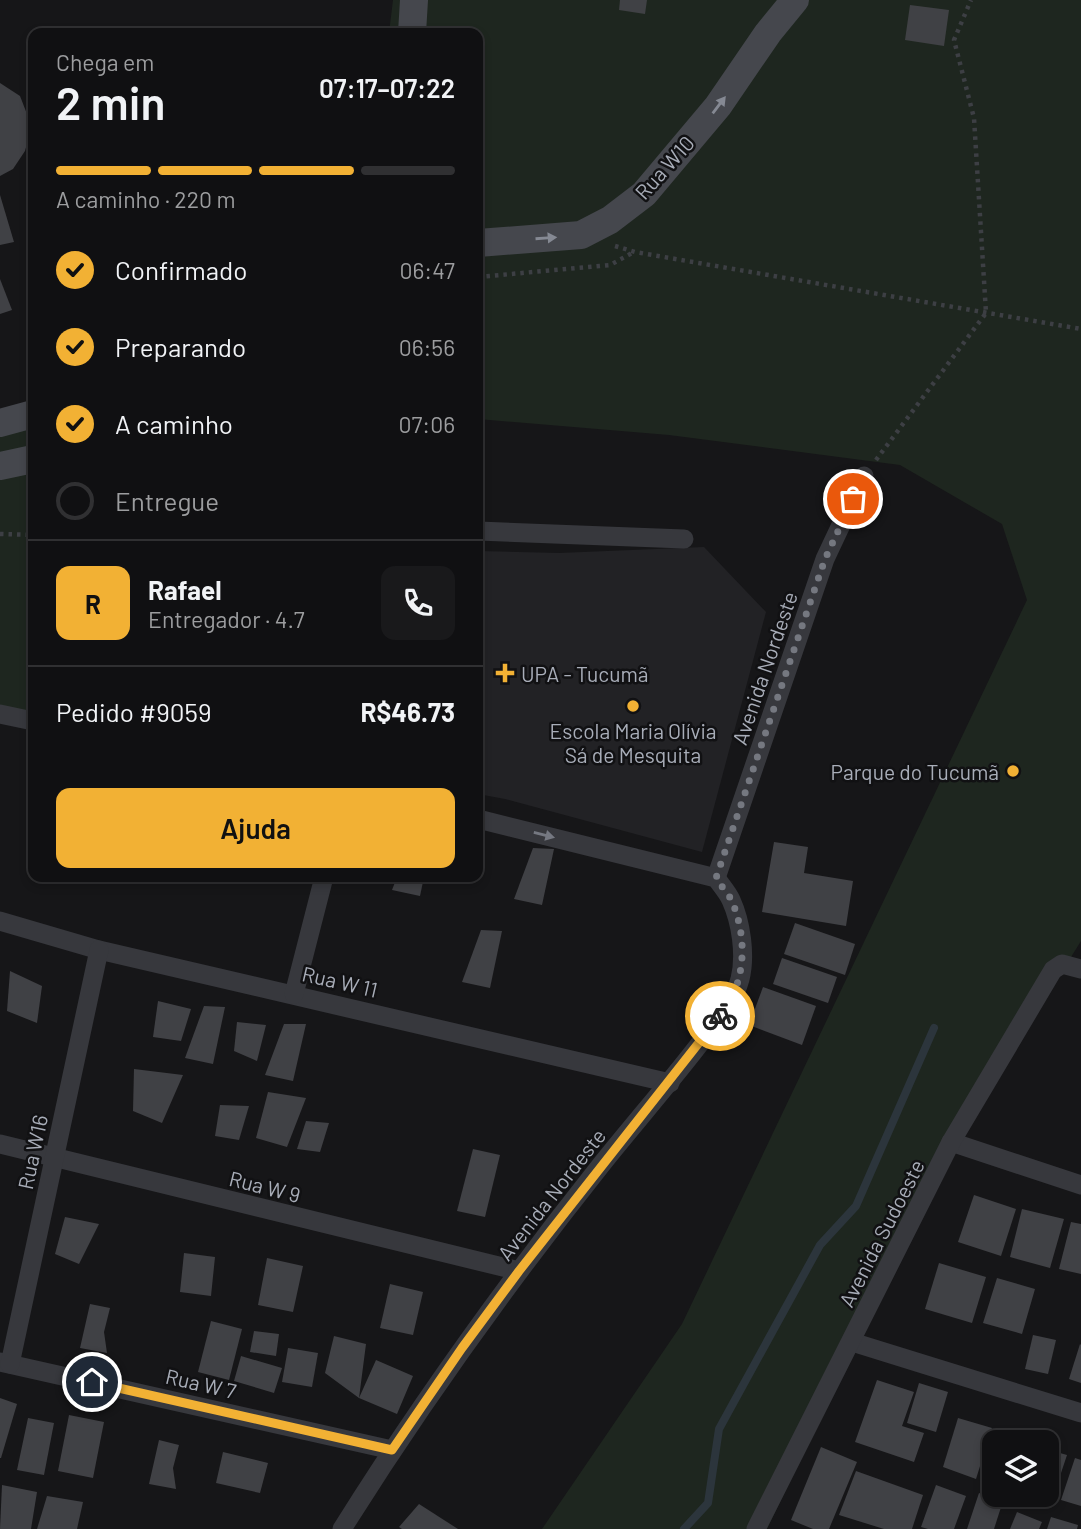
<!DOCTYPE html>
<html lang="pt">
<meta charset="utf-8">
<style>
body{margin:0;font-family:Barlow,sans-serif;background:#19191b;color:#f1f3f6;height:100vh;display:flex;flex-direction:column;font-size:26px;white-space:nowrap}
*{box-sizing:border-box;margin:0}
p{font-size:23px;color:#9c9d9f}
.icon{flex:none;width:38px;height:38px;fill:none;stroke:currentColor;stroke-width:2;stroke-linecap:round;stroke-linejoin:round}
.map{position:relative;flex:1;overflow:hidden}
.drawer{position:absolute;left:28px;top:28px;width:455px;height:854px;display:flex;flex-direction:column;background:#101012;border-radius:14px;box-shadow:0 4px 10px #0003,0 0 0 2px #303032}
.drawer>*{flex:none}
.fabs{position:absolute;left:982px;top:1430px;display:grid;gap:14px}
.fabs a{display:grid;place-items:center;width:77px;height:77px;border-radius:14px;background:#101012;box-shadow:0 4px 10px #0003,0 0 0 2px #303032;font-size:35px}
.pin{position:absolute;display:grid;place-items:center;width:60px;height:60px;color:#fff;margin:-30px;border:4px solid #fff;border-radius:50%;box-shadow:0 2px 7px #0007}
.courier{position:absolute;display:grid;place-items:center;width:70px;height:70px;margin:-35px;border:5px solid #f2b134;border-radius:50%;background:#fff;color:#222;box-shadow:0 2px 9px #0007}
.summary em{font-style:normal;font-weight:600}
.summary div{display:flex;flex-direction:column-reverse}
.summary{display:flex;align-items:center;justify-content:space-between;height:119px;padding:0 28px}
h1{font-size:46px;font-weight:600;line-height:52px}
.bar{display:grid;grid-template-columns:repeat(4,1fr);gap:10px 7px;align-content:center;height:84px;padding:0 28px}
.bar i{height:9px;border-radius:5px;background:#303032}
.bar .active{background:#f2b134}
.bar p{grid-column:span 4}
.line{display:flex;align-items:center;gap:18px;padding:0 28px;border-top:2px solid #303032}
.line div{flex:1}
.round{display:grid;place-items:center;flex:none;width:74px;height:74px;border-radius:14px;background:#19191b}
ol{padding:0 28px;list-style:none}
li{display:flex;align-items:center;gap:21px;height:77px}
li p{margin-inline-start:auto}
li .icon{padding:7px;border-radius:50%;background:#f2b134;color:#111;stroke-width:4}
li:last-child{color:#9c9d9f}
li i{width:38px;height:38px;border:4px solid #303032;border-radius:50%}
.primary-button{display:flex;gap:14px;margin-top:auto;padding:14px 28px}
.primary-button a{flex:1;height:80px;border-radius:14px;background:#f2b134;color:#111;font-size:28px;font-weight:600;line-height:80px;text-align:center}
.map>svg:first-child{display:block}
.built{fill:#222225}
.green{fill:#1e261f}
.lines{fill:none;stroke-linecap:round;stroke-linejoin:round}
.stream{stroke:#2c353c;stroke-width:8}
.building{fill:#404145}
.path{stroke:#3d3f44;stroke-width:4.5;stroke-dasharray:3.5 5;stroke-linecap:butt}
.street{stroke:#37383d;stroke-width:19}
.secondary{stroke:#45474d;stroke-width:28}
.oneway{fill:#858993}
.oneway2{fill:#757881}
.done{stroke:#757880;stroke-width:7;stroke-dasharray:0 12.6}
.route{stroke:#f2b134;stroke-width:9}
.poi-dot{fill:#f2b134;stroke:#111113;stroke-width:2.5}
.labels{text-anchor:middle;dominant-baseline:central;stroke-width:5;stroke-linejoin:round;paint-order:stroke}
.street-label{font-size:21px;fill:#a8adb8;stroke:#111113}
.poi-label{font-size:21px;fill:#a8adb8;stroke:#111113;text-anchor:start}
</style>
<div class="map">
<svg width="1081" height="1529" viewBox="0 0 1081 1529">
<rect width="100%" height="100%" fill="#161618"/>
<path class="built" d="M704,547L766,612L702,852L505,799L478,794V551L559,553Z"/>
<g class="green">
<path d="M393,0H1081V941L948,1154L767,1529H542L682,1324L1027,600L1002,524L900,465L669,435L478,419V33H389Z"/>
<path d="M33,411V721L0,714V422Z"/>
</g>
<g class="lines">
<path class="stream" d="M684,1529L708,1503L719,1429L820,1245L856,1206L934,1028"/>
</g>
<g class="building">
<path d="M620,0H647L645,14L619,10Z"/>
<path d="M910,5L949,10L944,46L905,40Z"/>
<path d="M0,83L20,96L27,114L30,132L25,151L13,169L0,176Z"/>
<path d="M0,195L14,242L0,245Z"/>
<path d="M0,279L12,310L0,314Z"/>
<path d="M774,842L808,847L804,873L853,881L846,926L762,912Z"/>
<path d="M32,844H33V870L26,867Z"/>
<path d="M533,848L554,849L542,905L514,899Z"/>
<path d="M397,877H424L420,896L392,890Z"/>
<path d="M795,923L855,944L845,975L784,954Z"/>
<path d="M481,930L502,931L490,988L462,982Z"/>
<path d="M782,958L837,977L828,1003L773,984Z"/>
<path d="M10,971L42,986L37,1023L7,1011Z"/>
<path d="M763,987L816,1006L802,1045L749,1025Z"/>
<path d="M158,1001L191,1009L181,1041L153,1037Z"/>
<path d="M204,1006L225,1007L213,1064L185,1058Z"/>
<path d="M237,1022L266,1025L257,1061L234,1051Z"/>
<path d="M284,1024H306L293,1081L265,1075Z"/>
<path d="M134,1069L183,1075L162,1123L133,1111Z"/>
<path d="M268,1092L306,1098L287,1147L256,1138Z"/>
<path d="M220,1105L249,1106L239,1140L215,1136Z"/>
<path d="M306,1121L329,1123L320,1152L297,1149Z"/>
<path d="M473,1149L500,1155L485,1217L457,1211Z"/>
<path d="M974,1195L1016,1209L1001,1256L958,1242Z"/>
<path d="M1022,1209L1064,1219L1050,1268L1010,1257Z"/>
<path d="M65,1217L99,1224L79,1264L55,1254Z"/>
<path d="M1071,1222L1081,1224V1274L1059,1269Z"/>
<path d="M184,1253L215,1257L211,1296L180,1292Z"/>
<path d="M267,1258L303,1266L293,1312L258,1305Z"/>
<path d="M939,1263L986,1277L972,1323L925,1309Z"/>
<path d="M997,1278L1035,1289L1022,1334L983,1323Z"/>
<path d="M390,1284L423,1292L413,1335L380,1328Z"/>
<path d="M90,1304L110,1308L104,1332L107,1353L80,1348Z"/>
<path d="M211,1321L242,1329L229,1380L198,1372Z"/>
<path d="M254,1331L279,1334L276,1356L250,1352Z"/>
<path d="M1033,1335L1056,1340L1048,1374L1025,1369Z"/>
<path d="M334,1336L366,1344L359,1398L376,1360L413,1376L397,1414L359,1398L325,1373Z"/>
<path d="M1080,1344L1081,1345V1383L1069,1379Z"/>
<path d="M288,1348L318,1353L312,1387L282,1382Z"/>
<path d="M241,1356L282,1368L274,1393L234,1381Z"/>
<path d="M877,1380L914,1392L902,1426L924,1433L914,1462L855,1442Z"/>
<path d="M919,1383L948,1392L936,1432L907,1423Z"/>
<path d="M0,1398L17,1404L1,1458H0Z"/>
<path d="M69,1415L104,1422L93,1478L58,1471Z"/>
<path d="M28,1418L54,1423L44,1475L17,1470Z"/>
<path d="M958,1418L992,1428L976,1479L943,1467Z"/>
<path d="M998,1430L1025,1438L1024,1442H995Z"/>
<path d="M159,1440L179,1445L173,1468L176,1489L149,1484Z"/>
<path d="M993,1446H994V1474L986,1471Z"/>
<path d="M821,1447L857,1462L829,1529H813L791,1520Z"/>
<path d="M1046,1449L1067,1455L1053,1497L1046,1495Z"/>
<path d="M223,1452L268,1463L260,1493L216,1483Z"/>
<path d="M1075,1458L1081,1460V1506L1061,1500Z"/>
<path d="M856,1471L923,1495L912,1529H884L839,1515Z"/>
<path d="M2,1485L37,1492L31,1529H0Z"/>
<path d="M936,1485L966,1496L954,1529H928L921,1527Z"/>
<path d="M979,1493L1003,1501L994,1529H967Z"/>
<path d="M47,1496L83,1502L77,1529H37Z"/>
<path d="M419,1504L458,1529H402L399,1527Z"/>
<path d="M1017,1512L1042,1522L1039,1529H1010Z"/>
<path d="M1051,1517L1078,1525L1077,1529H1047Z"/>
</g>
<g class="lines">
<g class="path">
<path d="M615,246L635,252L1081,329"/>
<path d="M478,277L610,265L634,252"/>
<path d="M876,460L986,313L974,118L954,40L971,0"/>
<path d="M0,534L33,535"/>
</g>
<g class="street">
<path d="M478,531L684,539"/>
<path d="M0,714L33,721"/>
<path d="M716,878L825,559L864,476"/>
<path d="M0,921L99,950L670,1083"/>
<path d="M294,994L324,877"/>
<path d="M951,1142L1081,1185"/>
<path d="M0,1144L519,1271"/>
<path d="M852,1342L1081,1413"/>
<path d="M0,1362L392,1450"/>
<path d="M10,1364L99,950"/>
<path d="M342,1529C421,1403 508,1282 601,1165C633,1125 667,1086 698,1046C714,1024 733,1005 740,979C746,955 741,922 731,900C728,893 721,885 716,878L478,819"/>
<path d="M756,1529L951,1142L1053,970L1062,964L1081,969"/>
</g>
<g class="secondary">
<path d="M412,33L414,0"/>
<path d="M478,243L581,235L610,220L644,194L718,106L768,33L795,0"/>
<path d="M0,423L33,414"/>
<path d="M0,466L33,459"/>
</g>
</g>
<defs><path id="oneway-solid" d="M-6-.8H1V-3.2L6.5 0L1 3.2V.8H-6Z" transform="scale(1.75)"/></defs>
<g class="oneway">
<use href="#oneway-solid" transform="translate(719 105) rotate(-53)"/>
<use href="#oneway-solid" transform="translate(546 238) rotate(-4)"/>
</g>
<use class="oneway2" href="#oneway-solid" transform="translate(544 835) rotate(14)"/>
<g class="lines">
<path class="done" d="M720,1016C746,983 748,940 732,901C728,893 721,886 716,878L825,559L853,499"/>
<path class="route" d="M92,1382L392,1450L462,1348L519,1271L720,1016"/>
</g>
<g class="poi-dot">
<path d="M501.5 662.5h7v7h7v7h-7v7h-7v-7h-7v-7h7z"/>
<circle cx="633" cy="706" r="7"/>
<circle cx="1013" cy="771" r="7"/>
</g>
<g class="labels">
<g class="street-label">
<text transform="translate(664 167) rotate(-48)">Rua W10</text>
<text transform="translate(764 668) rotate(-71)">Avenida Nordeste</text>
<text transform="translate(340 981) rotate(13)">Rua W 11</text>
<text transform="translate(32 1152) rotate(-78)">Rua W16</text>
<text transform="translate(265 1186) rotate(14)">Rua W 9</text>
<text transform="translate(551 1194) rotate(-52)">Avenida Nordeste</text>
<text transform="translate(881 1233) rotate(-63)">Avenida Sudoeste</text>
<text transform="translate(201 1383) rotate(13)">Rua W 7</text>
</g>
<g class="poi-label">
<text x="521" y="673">UPA - Tucumã</text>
<text x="633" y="730" text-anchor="middle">Escola Maria Olívia<tspan x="633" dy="24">Sá de Mesquita</tspan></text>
<text x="999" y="771" text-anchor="end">Parque do Tucumã</text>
</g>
</g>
</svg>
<div class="fabs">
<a><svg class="icon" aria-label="layers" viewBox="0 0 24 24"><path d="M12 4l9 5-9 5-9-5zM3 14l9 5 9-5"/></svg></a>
</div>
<div class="pin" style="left:853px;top:499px;background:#ea580c"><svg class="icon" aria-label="bag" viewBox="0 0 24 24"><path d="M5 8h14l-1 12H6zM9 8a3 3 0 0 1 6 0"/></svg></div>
<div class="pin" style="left:92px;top:1382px;background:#1f2937"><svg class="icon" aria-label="home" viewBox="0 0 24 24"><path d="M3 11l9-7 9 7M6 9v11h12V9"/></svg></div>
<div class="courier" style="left:720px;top:1016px"><svg class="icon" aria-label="bike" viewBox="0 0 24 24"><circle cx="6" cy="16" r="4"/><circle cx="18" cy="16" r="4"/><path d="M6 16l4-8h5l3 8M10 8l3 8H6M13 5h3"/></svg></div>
<section class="drawer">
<div class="summary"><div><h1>2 min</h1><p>Chega em</p></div><em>07:17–07:22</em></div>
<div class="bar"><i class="active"></i><i class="active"></i><i class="active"></i><i></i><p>A caminho · 220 m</p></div>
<ol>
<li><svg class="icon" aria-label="check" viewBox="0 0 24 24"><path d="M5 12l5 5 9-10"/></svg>Confirmado<p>06:47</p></li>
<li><svg class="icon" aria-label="check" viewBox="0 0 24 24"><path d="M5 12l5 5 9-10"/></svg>Preparando<p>06:56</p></li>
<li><svg class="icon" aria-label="check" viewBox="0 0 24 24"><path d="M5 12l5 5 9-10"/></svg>A caminho<p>07:06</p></li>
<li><i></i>Entregue</li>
</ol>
<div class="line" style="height:126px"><b class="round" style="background:#f2b134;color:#111">R</b><div><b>Rafael</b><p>Entregador · 4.7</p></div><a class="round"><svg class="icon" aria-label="phone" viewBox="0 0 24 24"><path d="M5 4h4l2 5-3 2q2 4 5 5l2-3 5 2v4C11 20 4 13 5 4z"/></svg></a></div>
<div class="line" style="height:91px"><div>Pedido #9059</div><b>R$46.73</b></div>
<div class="primary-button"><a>Ajuda</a></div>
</section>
</div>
